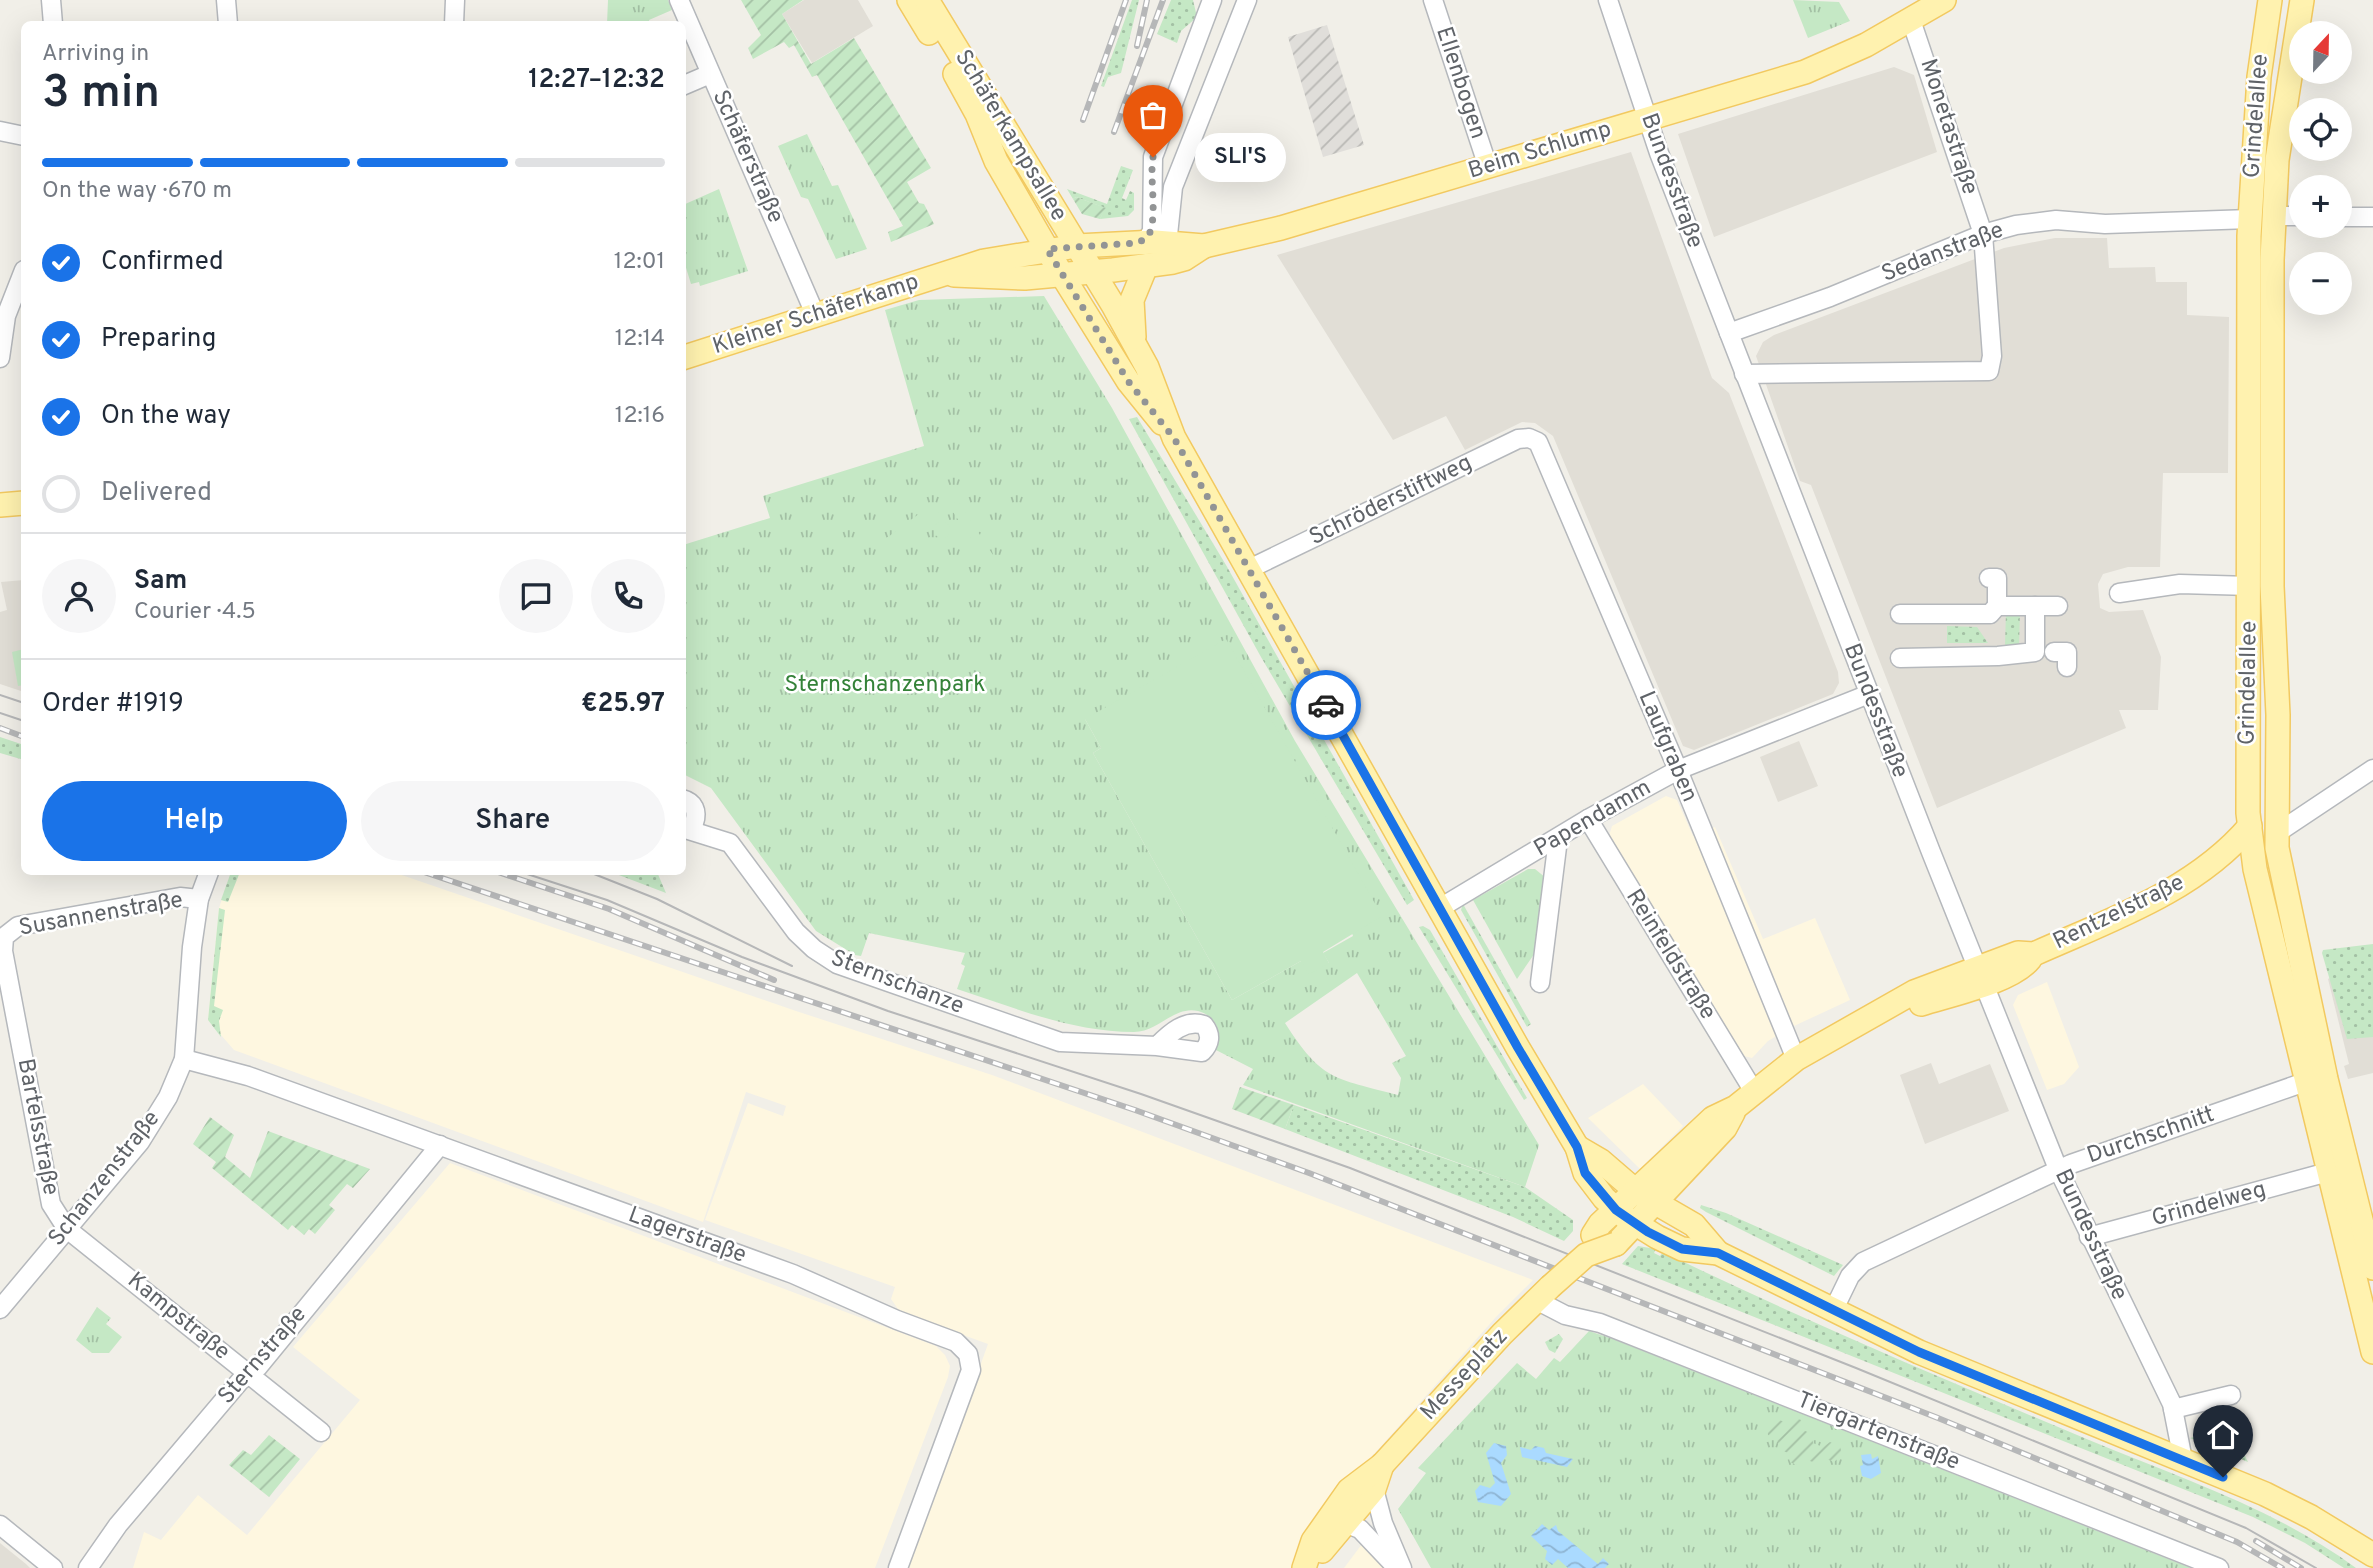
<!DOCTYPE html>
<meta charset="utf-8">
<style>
body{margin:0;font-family:Overpass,sans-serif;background:#f6f6f7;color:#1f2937;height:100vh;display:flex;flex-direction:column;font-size:26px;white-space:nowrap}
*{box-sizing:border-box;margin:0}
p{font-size:23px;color:#747a83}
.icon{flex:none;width:38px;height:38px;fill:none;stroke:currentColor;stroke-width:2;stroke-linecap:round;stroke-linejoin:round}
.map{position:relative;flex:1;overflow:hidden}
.panel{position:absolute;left:21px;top:21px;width:665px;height:854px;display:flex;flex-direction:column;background:#fff;border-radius:10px;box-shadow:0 7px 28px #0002}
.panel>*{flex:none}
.needle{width:46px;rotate:22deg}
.tools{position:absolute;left:2289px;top:21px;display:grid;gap:14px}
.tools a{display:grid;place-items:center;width:63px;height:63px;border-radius:50%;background:#fff;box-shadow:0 7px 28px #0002;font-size:35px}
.pin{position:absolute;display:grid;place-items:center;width:60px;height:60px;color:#fff;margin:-72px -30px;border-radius:50% 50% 50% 0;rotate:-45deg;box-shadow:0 0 7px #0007}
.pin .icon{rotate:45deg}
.courier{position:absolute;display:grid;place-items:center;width:70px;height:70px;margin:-35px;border:5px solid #1a73e8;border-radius:50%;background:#fff;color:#222;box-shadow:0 2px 9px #0007}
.bubble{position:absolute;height:49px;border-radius:24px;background:#fff;box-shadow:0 7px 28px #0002;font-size:23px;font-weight:600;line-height:49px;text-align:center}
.headline em{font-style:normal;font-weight:600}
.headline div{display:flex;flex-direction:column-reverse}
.headline{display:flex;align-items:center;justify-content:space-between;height:119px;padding:0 21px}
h1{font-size:46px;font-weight:600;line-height:52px}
.bar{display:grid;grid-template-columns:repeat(4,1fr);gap:10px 7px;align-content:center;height:84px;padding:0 21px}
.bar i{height:9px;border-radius:5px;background:#e0e1e3}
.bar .selected{background:#1a73e8}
.bar p{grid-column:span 4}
.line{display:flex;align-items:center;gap:18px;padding:0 21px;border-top:2px solid #e0e1e3}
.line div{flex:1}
.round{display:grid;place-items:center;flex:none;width:74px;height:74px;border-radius:37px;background:#f6f6f7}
ol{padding:0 21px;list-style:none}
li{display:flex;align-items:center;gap:21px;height:77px}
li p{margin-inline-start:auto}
li .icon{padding:7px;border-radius:50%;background:#1a73e8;color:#fff;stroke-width:4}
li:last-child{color:#747a83}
li i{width:38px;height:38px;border:4px solid #e0e1e3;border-radius:50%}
.primary-button{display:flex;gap:14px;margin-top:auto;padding:14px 21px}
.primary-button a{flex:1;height:80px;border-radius:42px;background:#1a73e8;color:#fff;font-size:28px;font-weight:600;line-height:80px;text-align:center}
.primary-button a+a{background:#f6f6f7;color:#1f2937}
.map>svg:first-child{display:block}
.commercial{fill:#fef7e0}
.industrial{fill:url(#industrial-furrows)}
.education{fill:#e1ded6}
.grass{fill:url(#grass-dots)}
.park{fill:url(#park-tufts);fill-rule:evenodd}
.garden{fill:url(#garden-furrows)}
.pitch{fill:#c5e8c5}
.water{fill:url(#water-waves)}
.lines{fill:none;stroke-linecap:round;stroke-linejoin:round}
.minor-casing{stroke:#b5b8bc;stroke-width:21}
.major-casing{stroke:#f2c960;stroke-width:26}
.minor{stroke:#fff;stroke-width:18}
.major{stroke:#fff2af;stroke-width:23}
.tram{stroke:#b6b7b8;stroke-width:2}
.rail-casing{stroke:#b6b7b8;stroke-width:6}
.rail{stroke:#fff;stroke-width:3.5;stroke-dasharray:10;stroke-linecap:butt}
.major-bridge-casing{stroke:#f2c960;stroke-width:26;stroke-linecap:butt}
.major-bridge{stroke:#fff2af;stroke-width:23}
.done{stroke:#929495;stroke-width:7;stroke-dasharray:0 12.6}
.route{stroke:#1a73e8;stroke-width:9}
.labels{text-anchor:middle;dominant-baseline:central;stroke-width:5;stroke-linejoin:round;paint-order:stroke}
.street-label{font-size:23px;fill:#5f6368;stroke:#fff}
.park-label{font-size:23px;fill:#348238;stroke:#fff}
</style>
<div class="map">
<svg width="2373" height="1568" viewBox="0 0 2373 1568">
<defs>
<pattern id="industrial-furrows" width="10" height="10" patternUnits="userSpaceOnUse" patternTransform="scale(1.75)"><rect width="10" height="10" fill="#e0deda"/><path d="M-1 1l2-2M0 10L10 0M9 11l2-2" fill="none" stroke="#b9b8b5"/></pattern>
<pattern id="grass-dots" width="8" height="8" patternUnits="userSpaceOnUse" patternTransform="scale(1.75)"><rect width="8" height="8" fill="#c5e8c5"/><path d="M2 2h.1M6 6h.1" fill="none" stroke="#a3c0a4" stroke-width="1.8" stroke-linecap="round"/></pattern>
<pattern id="park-tufts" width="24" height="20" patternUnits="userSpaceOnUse" patternTransform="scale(1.75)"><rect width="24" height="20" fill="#c5e8c5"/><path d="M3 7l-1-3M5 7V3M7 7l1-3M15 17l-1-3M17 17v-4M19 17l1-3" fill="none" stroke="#a3c0a4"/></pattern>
<pattern id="garden-furrows" width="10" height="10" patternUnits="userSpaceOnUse" patternTransform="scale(1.75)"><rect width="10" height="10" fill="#c5e8c5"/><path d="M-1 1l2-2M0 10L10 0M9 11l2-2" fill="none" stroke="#a3c0a4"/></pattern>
<pattern id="water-waves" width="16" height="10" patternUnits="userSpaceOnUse" patternTransform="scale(1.75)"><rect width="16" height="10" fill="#aadaff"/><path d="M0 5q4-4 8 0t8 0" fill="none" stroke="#8eb4d2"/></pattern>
</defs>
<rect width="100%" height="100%" fill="#f1efe8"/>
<g class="commercial">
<path d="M1666,796L1677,800L1693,836L1715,827L1763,939L1815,918L1850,1000L1794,1026L1768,1041L1752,1058L1744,1056L1609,836L1612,826Z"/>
<path d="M231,872H393L796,1011L992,1075L1533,1280L1496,1317L1343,1489L1291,1568H907L988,1344L900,1312L891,1299L895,1287L705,1220L748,1103L783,1116L786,1106L746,1092L703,1222L234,1050L208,1020L219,908Z"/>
<path d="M2047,982L2079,1067L2064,1084L2047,1090L2013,1005L2018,995Z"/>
<path d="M1643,1084L1683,1126L1640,1169L1588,1118Z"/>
<path d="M450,1163L936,1346L945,1355L950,1366L948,1377L875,1568H133L144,1532L161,1540L198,1495L247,1535L360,1400L293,1347Z"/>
<path d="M1365,1540L1389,1568H1344Z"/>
</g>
<path class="industrial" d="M1327,25L1364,145L1323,157L1288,37Z"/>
<g class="education">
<path d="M804,0H858L873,26L812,63L782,14Z"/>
<path d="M1894,67L1914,75L1937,152L1714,237L1678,134Z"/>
<path d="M1631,152L1712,378L1729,393L1838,672L1839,683L1833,694L1694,750L1683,746L1553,436L1535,423L1522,422L1465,450L1446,416L1393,440L1277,255Z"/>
<path d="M2055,238H2107L2109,268L2155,267L2156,282H2187V315L2229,317L2228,473H2163L2160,567H2128L2103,574L2098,584L2100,608L2109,612L2143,610L2161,657L2158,710H2119L2126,728L1937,808L1811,485L1800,481L1756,356L1763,342L1774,335L2004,248Z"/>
<path d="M24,580V692L0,684V612L7,610L1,582Z"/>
<path d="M1799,741L1818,786L1778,802L1760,757Z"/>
<path d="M2373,954V1073L2348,1079L2344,1066L2349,1064L2328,979Z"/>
<path d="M1931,1063L1939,1084L1990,1064L2009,1111L1925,1144L1900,1075Z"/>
<path d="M0,1543L26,1564L30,1568H0Z"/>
</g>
<g class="grass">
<path d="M1132,0H1139L1121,73L1108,77L1104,87L1101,86Z"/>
<path d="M1171,0H1193L1197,17L1181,31L1177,43L1157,34Z"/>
<path d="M1121,166L1133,170L1122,198L1126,200L1130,191L1134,193V210L1128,216L1100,219L1105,208L1076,197L1073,199L1067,189L1107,204Z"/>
<path d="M1137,417L1226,565L1414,900L1407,905L1261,657L1129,419Z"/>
<path d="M2006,611L2020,612L2019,646L2005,645Z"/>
<path d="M1947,626L1977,627L1988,643H1947Z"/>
<path d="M0,737L24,745V760L0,753Z"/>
<path d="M231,872H240L228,902L221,900Z"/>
<path d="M611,872H657L666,893Z"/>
<path d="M1463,904L1531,1024L1527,1027L1461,910Z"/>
<path d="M219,908L225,910L214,1006L223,1010L219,1021L221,1037L208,1020Z"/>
<path d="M1423,926L1430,930L1527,1098L1524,1100L1419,927Z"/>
<path d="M2373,944V1037L2347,1039L2322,953L2323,950Z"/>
<path d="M1294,1105L1525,1187L1573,1220V1231L1564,1241L1513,1217L1285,1129Z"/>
<path d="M1701,1205L1726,1213L1843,1265L1834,1276L1706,1212L1700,1208Z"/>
<path d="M1638,1246L1656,1249L1654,1253L1660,1256L1663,1252C1803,1320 1946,1380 2089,1440C2180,1478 2276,1509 2356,1568H2344L2305,1543L2253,1517L1622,1264Z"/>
<path d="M1559,1334L1563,1339L1555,1353L1549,1350L1545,1342Z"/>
<path d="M2205,1434L2245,1456L2248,1462L2190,1438Z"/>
</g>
<g class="park">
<path d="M608,0H668L672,10L649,20L650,24H607Z"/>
<path d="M1793,0L1839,2L1850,21L1808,38Z"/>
<path d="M807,134L832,186L838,185L867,249L836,259L808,199L801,197L778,146Z"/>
<path d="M719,189L748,271L700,286L699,282L691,284L683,258V205Z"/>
<path d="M1044,296L1112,408L1295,741L1539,1145L1525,1187L1243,1085L1253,1069L1214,1049C1224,1033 1216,1016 1198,1011C1175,1005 1158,1032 1134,1032C1072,1032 1015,1008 957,989L965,966L961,964L965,953L869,933L861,956L855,955L816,931L711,788L683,774V545L770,518L763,496L924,446L885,310L919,300ZM1085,719L1352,933L1353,936L1323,953L1329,963L1301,961L1232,1000L1093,753L1101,748ZM1357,973L1406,1056L1392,1063L1401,1078L1398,1095C1334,1078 1322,1081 1285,1023Z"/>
<path d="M1528,869H1535L1546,878L1537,950L1517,979L1473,900Z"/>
<path d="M97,1307L111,1318L106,1324L122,1337L109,1353H92L76,1340Z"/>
<path d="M1589,1331L1613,1339L2191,1568H1431L1398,1509L1426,1473L1418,1468L1517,1363L1536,1379L1554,1358L1560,1362Z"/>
</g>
<g class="garden">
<path d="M741,0H803L782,14L811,64L854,38L931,168L907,182L919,203L924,204L934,224L891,242L888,232L903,226L817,75L812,77L794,45L789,48L784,42L753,59L748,48L761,35Z"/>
<path d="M1076,197L1106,208L1100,219L1082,214L1073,199Z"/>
<path d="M1240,1087L1294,1105L1285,1129L1232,1109Z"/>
<path d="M210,1117L234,1135L225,1157L250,1178L268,1131L370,1169L353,1188L347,1184L329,1205L335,1210L315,1234L309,1229L304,1235L292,1225L288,1230L212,1168L216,1162L193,1144Z"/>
<path d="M1791,1416L1801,1420L1803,1430L1812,1434L1813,1443L1823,1447L1830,1442L1840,1446L1842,1455L1834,1462L1824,1458L1816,1463L1807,1460L1799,1466L1790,1462L1788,1453L1779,1449L1777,1439L1768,1435L1767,1425L1775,1418L1784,1422Z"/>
<path d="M269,1435L300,1459L269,1497L229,1465L243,1450L251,1455Z"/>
</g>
<g class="pitch">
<path d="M958,501L993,555L985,560L949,506Z"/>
<path d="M932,504L939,513L887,553L880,543Z"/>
<circle cx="942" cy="530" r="8"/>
<path d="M1226,639L1382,916L1323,952L1329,963L1309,974L1301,961L1232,1000L1093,753L1101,748L1085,719Z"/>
<path d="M24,649V685L18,686L12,652Z"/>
</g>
<g class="water">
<path d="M1494,1443L1506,1446L1507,1455L1501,1463L1511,1494L1501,1506L1478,1502L1475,1491L1480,1485L1490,1488L1495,1483L1486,1453Z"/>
<path d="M1535,1446L1544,1448L1546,1453L1573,1459L1567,1467L1522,1457L1520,1447L1531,1450Z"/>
<path d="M1871,1454L1872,1459L1878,1456L1881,1473L1871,1479L1862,1476L1860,1466L1863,1465L1861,1455Z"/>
<path d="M1542,1524L1549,1530L1556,1525L1558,1531L1598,1564L1603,1558L1609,1564L1605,1568H1568L1558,1559L1552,1565L1545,1559L1547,1551L1531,1536Z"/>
</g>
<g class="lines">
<defs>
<g id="minor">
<path d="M51,0L53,24"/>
<path d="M226,0L228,24"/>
<path d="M679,0L815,314"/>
<path d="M1433,0L1488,167"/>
<path d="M1608,0L1659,153L1931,852L2058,1169L2172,1404L2183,1460"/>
<path d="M454,24L455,0"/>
<path d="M682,86L710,74"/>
<path d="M0,131L24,136"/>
<path d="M2274,216H2301"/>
<path d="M2340,217H2373"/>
<path d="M1137,243L1148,238L1152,231L1153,157L1212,0"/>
<path d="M1166,254L1173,187L1247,0"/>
<path d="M1729,333L1830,297L1983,234L2016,225L2056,220L2105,224L2250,219"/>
<path d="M0,358L6,316L24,270"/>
<path d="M1744,374L1989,371L1992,356L1983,234L1911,20"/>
<path d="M1249,569L1518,439L1529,438L1538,442L1678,770L1796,1059"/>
<path d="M1989,578H1997V606"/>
<path d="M2119,593L2180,584L2250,586"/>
<path d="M1900,614H1990L1997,606H2035"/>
<path d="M2054,652H2067V667"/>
<path d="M1900,658L1998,656L2035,652V606H2058"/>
<path d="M682,799C694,802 698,811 694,823L688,828"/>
<path d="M1588,819L1753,1090"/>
<path d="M682,828L730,843L796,932L814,949L837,964L1060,1042L1157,1046L1202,1052C1210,1044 1212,1035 1204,1025C1185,1019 1170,1033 1157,1046"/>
<path d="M2277,833L2373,769"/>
<path d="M199,899L180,897L18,926L4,937L3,951L51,1204L67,1229L321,1432"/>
<path d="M1440,908L1588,819L1678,770L1869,694"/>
<path d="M1540,983L1558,839"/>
<path d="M184,1059L248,1076L793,1274L897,1320L956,1342L968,1354L971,1370L898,1568"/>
<path d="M2089,1237L2328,1172"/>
<path d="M1536,1300L1565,1315L1600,1323L2219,1568"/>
<path d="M0,1309L140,1142L168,1097L184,1059L192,947L199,899L209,872"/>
<path d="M1833,1311L1850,1276L1863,1262L2071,1164L2305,1082"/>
<path d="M2173,1409L2231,1395"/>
<path d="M1374,1489L1383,1523L1402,1568"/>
<path d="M1337,1520L1360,1529L1397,1568"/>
<path d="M0,1525L53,1568"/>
<path d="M88,1568L118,1525L240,1381L258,1367L440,1145"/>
</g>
<g id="major">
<path d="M909,0L929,33"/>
<path d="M927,0L1113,305L1147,367L1174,438L1518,1048L1577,1147L1585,1173L1604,1198L1625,1217L1657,1237L1682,1249L1718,1253L1919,1352L2265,1494L2311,1517L2373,1555"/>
<path d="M2270,0L2259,77L2249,236L2248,813L2255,869L2373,1352"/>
<path d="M2302,0L2277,160L2272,260V586L2278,715L2277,848L2326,1079L2373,1268"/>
<path d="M955,74L977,114L996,161L1062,275L1128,381L1162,423"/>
<path d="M954,275L1025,278L1113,270L1173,262L1184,259L1204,246"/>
<path d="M1134,337L1132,300L1146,266"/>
<path d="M682,358L984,261L1077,246L1155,242L1204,246L1281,228L1805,72L1866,45L1944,0"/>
<path d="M0,505L24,503"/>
<path d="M1921,1004C1949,995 2012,982 2030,959"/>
<path d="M1577,1147L1601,1161L1637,1192L1694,1225L1718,1253"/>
<path d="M1593,1235L1600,1224L1713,1118L1736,1107L1796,1059L1914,992L2018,953L2034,954C2110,920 2195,891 2250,826"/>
<path d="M1616,1244L1725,1128L1733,1113"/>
<path d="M1322,1551L1374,1489L1382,1465"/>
<path d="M1304,1568L1313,1541L1349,1490L1382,1465L1502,1334L1550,1287"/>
</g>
</defs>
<use href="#minor" class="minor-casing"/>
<use href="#major" class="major-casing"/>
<use href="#minor" class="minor"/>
<use href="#major" class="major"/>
<g class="tram">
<path d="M0,695L24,703"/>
<path d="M0,713L24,721"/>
<path d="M521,872L607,900L742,957L888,1011L1141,1094L1350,1168L1856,1368L2246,1528L2316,1568"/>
<path d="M589,872L657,899L792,966"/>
</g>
<defs>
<g id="rail">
<path d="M1137,46L1147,0"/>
<path d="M1083,120L1126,0"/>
<path d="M1114,132L1163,0"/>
<path d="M0,728L24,737"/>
<path d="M424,872L1135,1110L1309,1173L1938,1418L2237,1542L2282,1568"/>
<path d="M498,872L609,909L774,980"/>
<path d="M2256,1541L2301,1568"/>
</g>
</defs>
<use href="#rail" class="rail-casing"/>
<use href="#rail" class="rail"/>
<defs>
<path id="major-bridge" d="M1550,1287L1586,1255L1616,1244"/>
</defs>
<use href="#major-bridge" class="major-bridge-casing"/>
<use href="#major-bridge" class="major-bridge"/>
</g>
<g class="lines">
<path class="done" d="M1153,157C1149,180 1159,221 1147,238L1137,243L1047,249L1128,381L1174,438L1326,705"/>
<path class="route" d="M1326,705L1518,1048L1577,1147L1585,1173L1616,1210L1648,1232L1682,1249L1718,1253L1919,1352L2223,1477"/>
</g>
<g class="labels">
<g class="street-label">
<text transform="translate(1460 83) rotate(72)">Ellenbogen</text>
<text transform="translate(2257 116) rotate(-86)">Grindelallee</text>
<text transform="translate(1948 127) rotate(72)">Monetastraße</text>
<text transform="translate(1010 136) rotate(59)">Schäferkampsallee</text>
<text transform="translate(1540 151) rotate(-17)">Beim Schlump</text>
<text transform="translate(747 157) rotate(66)">Schäferstraße</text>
<text transform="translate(1671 181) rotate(70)">Bundesstraße</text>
<text transform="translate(1943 253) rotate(-21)">Sedanstraße</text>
<text transform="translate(816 315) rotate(-18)">Kleiner Schäferkamp</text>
<text transform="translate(1391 501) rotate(-26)">Schröderstiftweg</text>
<text transform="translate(2249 683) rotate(-89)">Grindelallee</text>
<text transform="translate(1875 711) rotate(69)">Bundesstraße</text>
<text transform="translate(1667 747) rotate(67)">Laufgraben</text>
<text transform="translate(1593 819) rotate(-30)">Papendamm</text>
<text transform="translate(2119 913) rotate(-26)">Rentzelstraße</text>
<text transform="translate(101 915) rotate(-10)">Susannenstraße</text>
<text transform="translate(1670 955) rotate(58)">Reinfeldstraße</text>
<text transform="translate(897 983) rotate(21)">Sternschanze</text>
<text transform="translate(37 1127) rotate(79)">Bartelsstraße</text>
<text transform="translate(2151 1136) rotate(-19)">Durchschnitt</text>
<text transform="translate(105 1179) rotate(-52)">Schanzenstraße</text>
<text transform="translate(2209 1205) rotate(-15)">Grindelweg</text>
<text transform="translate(2090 1235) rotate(65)">Bundesstraße</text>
<text transform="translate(687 1236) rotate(20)">Lagerstraße</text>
<text transform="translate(178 1317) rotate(39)">Kampstraße</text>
<text transform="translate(263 1356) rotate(-49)">Sternstraße</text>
<text transform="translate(1465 1375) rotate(-47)">Messeplatz</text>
<text transform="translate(1878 1432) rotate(22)">Tiergartenstraße</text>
</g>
<g class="park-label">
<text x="885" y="685">Sternschanzenpark</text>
</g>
</g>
</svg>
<div class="tools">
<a><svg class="needle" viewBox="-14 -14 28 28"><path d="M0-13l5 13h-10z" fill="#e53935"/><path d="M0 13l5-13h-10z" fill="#747a83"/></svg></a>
<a><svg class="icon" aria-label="locate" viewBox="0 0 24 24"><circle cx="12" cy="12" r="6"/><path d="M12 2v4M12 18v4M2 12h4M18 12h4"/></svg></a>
<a>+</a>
<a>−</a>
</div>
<div class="pin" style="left:1153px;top:157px;background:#ea580c"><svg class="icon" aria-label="bag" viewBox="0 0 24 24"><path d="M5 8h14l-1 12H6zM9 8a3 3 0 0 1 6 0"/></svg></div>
<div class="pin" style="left:2223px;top:1477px;background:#1f2937"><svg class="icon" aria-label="home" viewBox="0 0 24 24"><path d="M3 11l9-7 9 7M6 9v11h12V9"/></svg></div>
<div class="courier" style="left:1326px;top:705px"><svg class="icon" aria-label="car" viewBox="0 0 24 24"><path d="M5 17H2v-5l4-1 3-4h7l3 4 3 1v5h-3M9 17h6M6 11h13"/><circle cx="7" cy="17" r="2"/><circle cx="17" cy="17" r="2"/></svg></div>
<div class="bubble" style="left:1195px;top:133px;width:91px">SLI'S</div>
<section class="panel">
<div class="headline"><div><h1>3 min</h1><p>Arriving in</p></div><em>12:27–12:32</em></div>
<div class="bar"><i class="selected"></i><i class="selected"></i><i class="selected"></i><i></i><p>On the way · 670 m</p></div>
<ol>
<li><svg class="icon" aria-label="check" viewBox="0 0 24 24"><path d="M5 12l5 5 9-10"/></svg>Confirmed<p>12:01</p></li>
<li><svg class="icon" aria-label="check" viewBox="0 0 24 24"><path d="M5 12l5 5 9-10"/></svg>Preparing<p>12:14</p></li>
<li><svg class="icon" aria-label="check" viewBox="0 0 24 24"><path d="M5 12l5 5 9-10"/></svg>On the way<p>12:16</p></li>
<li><i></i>Delivered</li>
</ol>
<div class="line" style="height:126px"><a class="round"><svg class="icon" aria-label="person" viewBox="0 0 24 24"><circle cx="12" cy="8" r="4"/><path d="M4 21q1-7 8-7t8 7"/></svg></a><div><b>Sam</b><p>Courier · 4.5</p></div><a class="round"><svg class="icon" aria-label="chat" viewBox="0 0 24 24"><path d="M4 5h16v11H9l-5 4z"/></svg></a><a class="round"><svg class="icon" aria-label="phone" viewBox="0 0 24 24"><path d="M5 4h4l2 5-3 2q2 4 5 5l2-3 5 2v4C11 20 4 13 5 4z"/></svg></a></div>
<div class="line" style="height:91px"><div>Order #1919</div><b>€25.97</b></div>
<div class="primary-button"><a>Help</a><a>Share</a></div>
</section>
</div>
